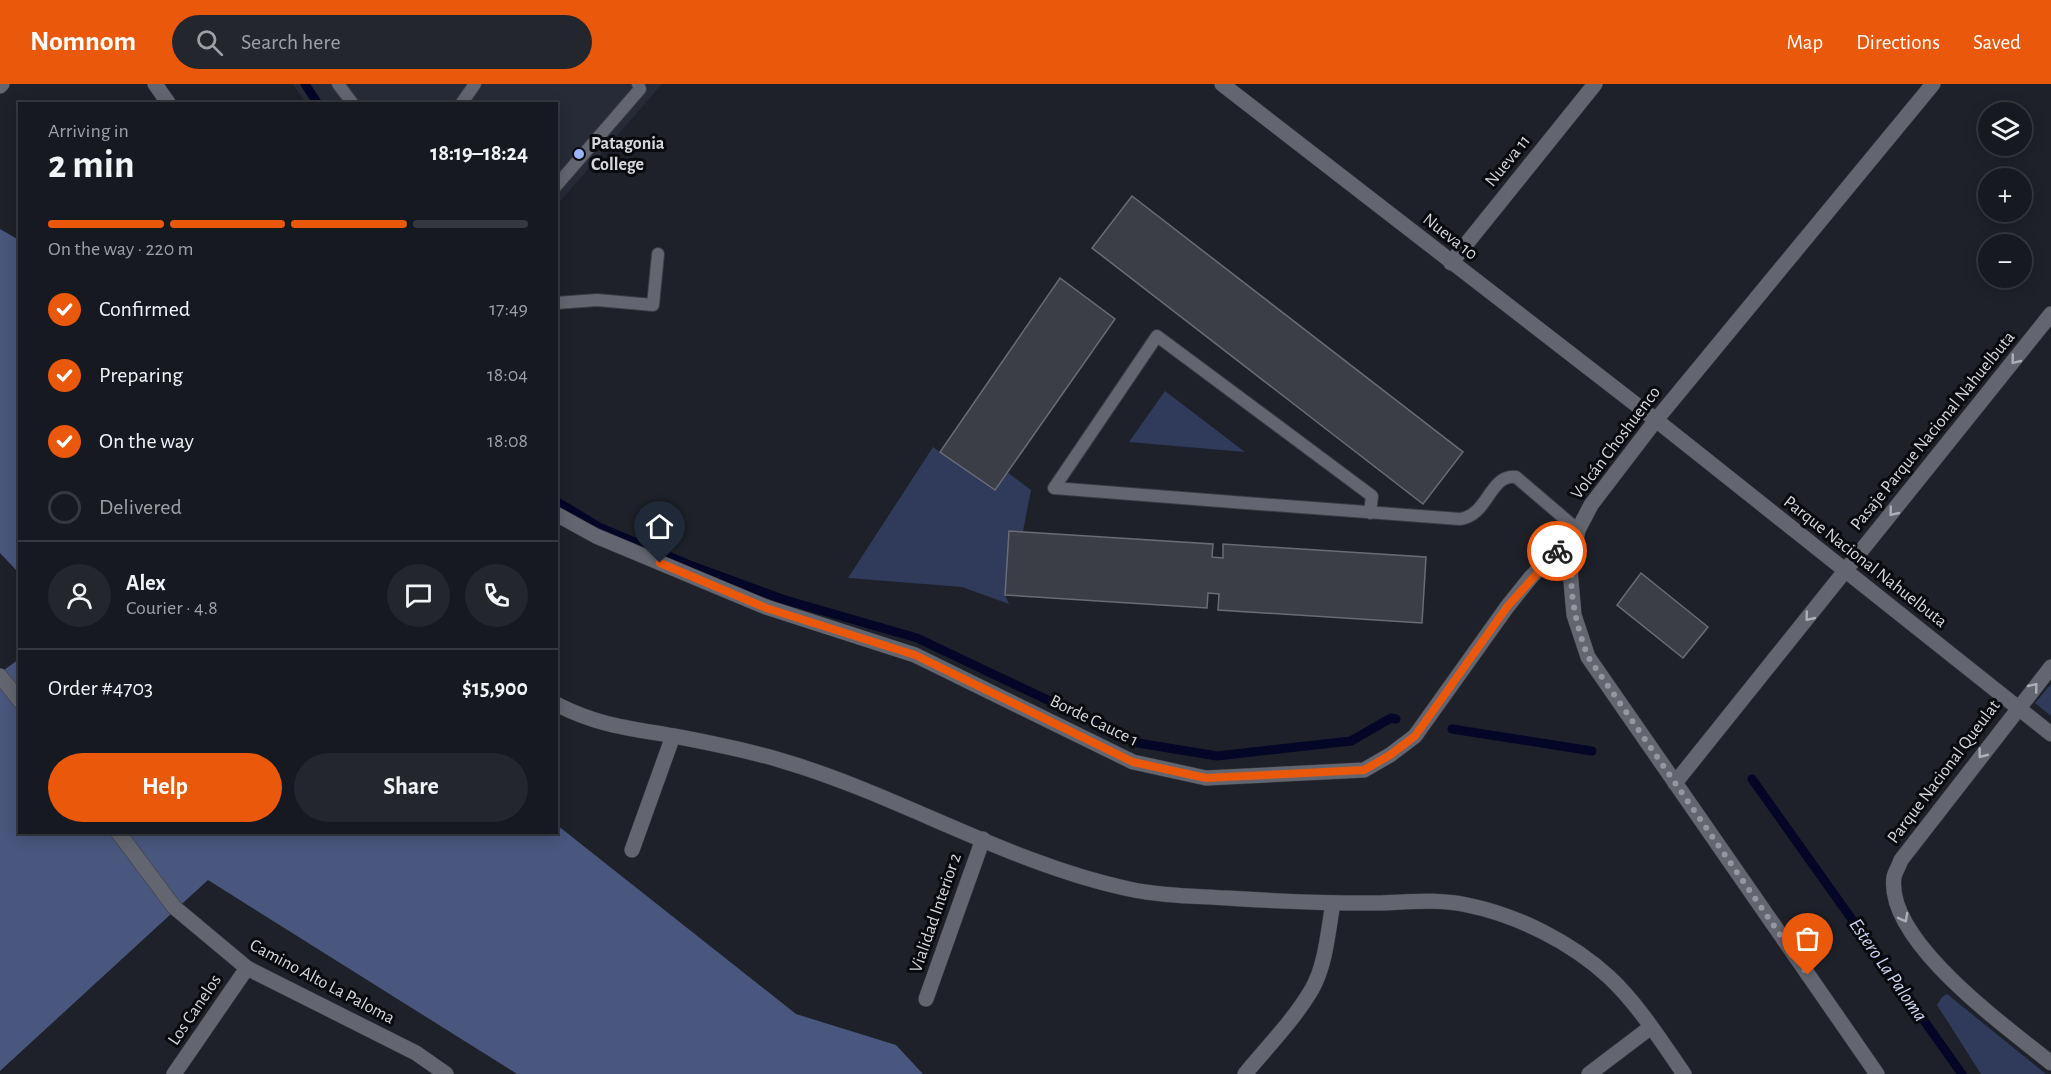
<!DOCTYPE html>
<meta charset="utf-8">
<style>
body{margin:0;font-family:"Alegreya Sans",sans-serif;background:#23262c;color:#f1f3f6;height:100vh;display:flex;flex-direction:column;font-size:22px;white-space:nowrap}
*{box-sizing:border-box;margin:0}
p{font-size:20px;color:#9ea0a4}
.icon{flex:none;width:33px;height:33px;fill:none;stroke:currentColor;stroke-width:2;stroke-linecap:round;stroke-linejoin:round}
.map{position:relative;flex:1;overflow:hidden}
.panel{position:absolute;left:18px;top:18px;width:540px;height:732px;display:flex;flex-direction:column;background:#16191f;border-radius:0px;box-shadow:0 3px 15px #0003,0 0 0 2px #35383d}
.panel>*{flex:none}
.fabs{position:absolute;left:1978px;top:18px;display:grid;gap:12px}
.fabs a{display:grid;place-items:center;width:54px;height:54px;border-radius:50%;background:#16191f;box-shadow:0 3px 15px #0003,0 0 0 2px #35383d;font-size:30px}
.pin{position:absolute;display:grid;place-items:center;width:51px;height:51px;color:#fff;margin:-62px -26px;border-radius:50% 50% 50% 0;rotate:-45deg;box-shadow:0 0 6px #0007}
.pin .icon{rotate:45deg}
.courier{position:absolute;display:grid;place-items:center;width:60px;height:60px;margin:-30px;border:4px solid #ea580c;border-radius:50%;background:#fff;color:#222;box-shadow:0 2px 8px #0007}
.headline em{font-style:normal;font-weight:700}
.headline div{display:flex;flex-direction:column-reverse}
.headline{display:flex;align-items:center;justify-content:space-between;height:102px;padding:0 30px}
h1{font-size:39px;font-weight:700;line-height:45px}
.bar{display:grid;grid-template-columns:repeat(4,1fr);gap:9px 6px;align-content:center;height:72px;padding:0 30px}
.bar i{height:8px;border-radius:4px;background:#35383d}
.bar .active{background:#ea580c}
.bar p{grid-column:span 4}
.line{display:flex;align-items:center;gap:15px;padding:0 30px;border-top:2px solid #35383d}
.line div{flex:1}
.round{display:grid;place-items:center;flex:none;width:63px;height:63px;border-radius:32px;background:#23262c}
ol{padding:0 30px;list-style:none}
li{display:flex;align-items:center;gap:18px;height:66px}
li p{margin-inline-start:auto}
li .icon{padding:6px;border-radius:50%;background:#ea580c;color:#fff;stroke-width:4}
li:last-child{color:#9ea0a4}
li i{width:33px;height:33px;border:3px solid #35383d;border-radius:50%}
.action{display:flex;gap:12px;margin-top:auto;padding:12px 30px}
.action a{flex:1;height:69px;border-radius:36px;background:#ea580c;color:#fff;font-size:24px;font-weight:700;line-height:69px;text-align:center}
.action a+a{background:#23262c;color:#f1f3f6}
header{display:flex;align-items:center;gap:36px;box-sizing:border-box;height:84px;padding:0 30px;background:#ea580c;color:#fff}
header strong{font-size:28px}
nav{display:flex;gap:33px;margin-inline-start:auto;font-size:21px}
.search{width:420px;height:54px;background:#23262c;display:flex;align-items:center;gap:15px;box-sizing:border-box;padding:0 21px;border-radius:33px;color:#9ea0a4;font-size:22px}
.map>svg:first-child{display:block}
.built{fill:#262b37}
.green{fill:#303a5a}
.forest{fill:#49567d}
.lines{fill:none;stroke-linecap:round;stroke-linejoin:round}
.stream{stroke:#030626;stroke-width:9}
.building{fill:#3b3e47;stroke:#696c76;stroke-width:1.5}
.lane-casing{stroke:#393b42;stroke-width:14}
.street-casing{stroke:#393b42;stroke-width:16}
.secondary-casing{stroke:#393b42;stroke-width:16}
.lane{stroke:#636670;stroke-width:12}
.street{stroke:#636670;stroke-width:15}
.secondary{stroke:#636670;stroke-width:15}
.oneway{stroke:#adafb7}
.done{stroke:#95979e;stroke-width:6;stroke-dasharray:0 10.8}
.route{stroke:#ea580c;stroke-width:8}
.poi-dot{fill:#9cb4fd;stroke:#090a0e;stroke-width:2}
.labels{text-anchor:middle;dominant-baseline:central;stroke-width:6;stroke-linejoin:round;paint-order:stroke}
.poi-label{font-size:18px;font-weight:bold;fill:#d5d7dd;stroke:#090a0e;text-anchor:start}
.street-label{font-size:18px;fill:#d5d7dd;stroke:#090a0e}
.water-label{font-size:20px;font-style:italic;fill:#ced8f3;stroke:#090a0e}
</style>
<header>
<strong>Nomnom</strong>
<div class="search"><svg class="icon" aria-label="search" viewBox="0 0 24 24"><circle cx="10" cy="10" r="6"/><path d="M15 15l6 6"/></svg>Search here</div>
<nav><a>Map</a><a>Directions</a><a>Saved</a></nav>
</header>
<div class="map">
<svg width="2051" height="990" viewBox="0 0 2051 990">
<rect width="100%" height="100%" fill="#1e2129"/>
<path class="built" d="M293,0H662L557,121L556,20L306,19Z"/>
<g class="green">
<path d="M1165,307L1245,368L1129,358Z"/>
<path d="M933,363L994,406L1007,388L1031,406L1023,447H1009L1005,511L1009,520L962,503L848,494Z"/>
<path d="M2051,600V632L2035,619Z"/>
<path d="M1947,910L2046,990H1981L1937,921L1942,913Z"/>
</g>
<g class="forest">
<path d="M0,145L19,156V489L0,469Z"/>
<path d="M19,575L20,748H556L557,741L796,930L896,961L923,990H517L208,796L0,987V589Z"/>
</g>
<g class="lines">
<g class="stream">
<path d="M305,0L318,20"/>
<path d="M556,417L601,444L687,480L782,515L917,554L1138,659L1217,672L1351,657L1391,634L1396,635"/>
<path d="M1452,645L1592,667"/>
<path d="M1752,695L1962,990"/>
</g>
</g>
<g class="building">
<path d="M1132,112L1463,368L1423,420L1092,164Z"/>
<path d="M1060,194L1115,235L995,406L940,368Z"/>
<path d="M1009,447L1213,460L1212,473L1223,474V460L1426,473L1422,539L1218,526L1219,510L1208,509L1207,524L1005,511Z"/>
<path d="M1641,489L1708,543L1683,574L1617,521Z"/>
</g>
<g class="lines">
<defs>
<g id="lane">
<path d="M338,0L353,20"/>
<path d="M461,20L475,0"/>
<path d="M556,102L640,5L638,0"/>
<path d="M556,219L597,216L653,221L658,170"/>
<path d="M1370,429L1372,412L1157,252L1054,404C1189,415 1325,425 1460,435C1489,431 1489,390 1516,393L1578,446"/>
</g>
<g id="street">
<path d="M155,0L169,20"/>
<path d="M1222,0L1656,336L2051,650"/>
<path d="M0,2L2,0"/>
<path d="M1451,179L1595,0"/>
<path d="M556,430L596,452L766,523L915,571L1133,678L1206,694L1364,686L1390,671L1415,652L1507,523L1531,493L1578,446"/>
<path d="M2051,583L1901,776C1899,782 1895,788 1894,793C1885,857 2007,943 2051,979"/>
<path d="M0,592L20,617"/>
<path d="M556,620C599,642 629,644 674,652C711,659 747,666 783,677C899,711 1010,780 1129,805C1161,812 1194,812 1227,814C1274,817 1321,819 1369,819C1401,819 1435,814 1467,821C1517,831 1571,858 1609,893C1638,920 1661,957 1684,990"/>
<path d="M1675,699L2051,230"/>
<path d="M118,748L174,823L247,884L416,969L446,990"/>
<path d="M632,766L673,652"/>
<path d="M926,915L983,755"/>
<path d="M174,990L247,884"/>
<path d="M1245,990C1267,963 1294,936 1312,905C1326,880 1328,847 1333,819"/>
<path d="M1589,990L1651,943"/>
</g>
<path id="secondary" d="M1877,990L1588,573L1574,531L1570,486L1578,446L1591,421L1656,336L1933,0"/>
</defs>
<use href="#lane" class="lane-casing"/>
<use href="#street" class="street-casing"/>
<use href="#secondary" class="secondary-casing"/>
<use href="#lane" class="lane"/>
<use href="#street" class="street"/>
<use href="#secondary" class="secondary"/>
</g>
<defs><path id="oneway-chevron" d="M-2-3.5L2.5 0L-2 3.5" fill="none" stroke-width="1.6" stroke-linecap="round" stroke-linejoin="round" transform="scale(1.5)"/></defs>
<g class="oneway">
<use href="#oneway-chevron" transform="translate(2015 276) rotate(129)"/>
<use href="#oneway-chevron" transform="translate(1893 428) rotate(129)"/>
<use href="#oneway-chevron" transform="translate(1809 533) rotate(129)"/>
<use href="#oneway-chevron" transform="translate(2034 603) rotate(-51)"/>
<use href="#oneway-chevron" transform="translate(1982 670) rotate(127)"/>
<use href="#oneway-chevron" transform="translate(1904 834) rotate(62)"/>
</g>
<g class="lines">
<path class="done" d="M1557,467L1578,446C1565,490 1572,530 1588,573L1808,891"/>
<path class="route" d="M660,479L766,524L915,571L1133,678L1206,694L1364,686L1390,671L1415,652L1507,523L1557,467"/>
</g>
<circle class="poi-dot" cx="579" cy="70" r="6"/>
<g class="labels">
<g class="poi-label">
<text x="591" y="60">Patagonia<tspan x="591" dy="21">College</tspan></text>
</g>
<g class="street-label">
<text transform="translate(1508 77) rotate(-51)">Nueva 11</text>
<text transform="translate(1450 153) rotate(38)">Nueva 10</text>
<text transform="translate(1933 347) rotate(-51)">Pasaje Parque Nacional Nahuelbuta</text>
<text transform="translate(1616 359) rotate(-53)">Volcán Choshuenco</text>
<text transform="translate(1865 478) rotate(38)">Parque Nacional Nahuelbuta</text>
<text transform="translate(1094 637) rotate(26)">Borde Cauce 1</text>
<text transform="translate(1944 688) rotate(-53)">Parque Nacional Queulat</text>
<text transform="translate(936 829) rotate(-71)">Vialidad Interior 2</text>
<text transform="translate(322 898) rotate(28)">Camino Alto La Paloma</text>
<text transform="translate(195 926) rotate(-56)">Los Canelos</text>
</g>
<g class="water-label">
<text transform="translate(1888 886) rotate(55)">Estero La Paloma</text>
</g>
</g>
</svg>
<div class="fabs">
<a><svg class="icon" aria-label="layers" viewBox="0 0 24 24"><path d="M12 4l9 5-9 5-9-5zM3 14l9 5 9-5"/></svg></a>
<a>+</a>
<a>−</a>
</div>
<div class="pin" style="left:1808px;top:891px;background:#ea580c"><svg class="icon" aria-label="bag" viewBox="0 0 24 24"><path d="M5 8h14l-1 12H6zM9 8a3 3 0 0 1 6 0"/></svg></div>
<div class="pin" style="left:660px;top:479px;background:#1f2937"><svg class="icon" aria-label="home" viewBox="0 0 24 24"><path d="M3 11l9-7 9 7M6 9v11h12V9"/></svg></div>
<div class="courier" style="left:1557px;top:467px"><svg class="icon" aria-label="bike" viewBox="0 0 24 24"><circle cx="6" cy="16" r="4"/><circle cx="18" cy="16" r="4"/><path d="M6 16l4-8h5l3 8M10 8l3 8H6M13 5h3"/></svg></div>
<section class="panel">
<div class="headline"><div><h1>2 min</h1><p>Arriving in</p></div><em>18:19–18:24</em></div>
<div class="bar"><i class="active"></i><i class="active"></i><i class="active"></i><i></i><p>On the way · 220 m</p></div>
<ol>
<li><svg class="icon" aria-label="check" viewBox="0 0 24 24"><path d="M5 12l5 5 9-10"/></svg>Confirmed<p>17:49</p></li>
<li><svg class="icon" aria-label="check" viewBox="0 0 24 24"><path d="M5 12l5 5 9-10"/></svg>Preparing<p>18:04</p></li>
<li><svg class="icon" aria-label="check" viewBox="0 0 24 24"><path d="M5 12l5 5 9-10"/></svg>On the way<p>18:08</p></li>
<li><i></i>Delivered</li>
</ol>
<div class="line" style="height:108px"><a class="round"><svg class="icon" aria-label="person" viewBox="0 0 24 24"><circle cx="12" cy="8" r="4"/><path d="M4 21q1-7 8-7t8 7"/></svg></a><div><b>Alex</b><p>Courier · 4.8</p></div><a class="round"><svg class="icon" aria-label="chat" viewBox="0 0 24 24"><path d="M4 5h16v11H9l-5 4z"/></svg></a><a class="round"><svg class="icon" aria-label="phone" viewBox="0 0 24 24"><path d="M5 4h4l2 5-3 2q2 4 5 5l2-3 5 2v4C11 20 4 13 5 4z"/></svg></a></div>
<div class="line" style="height:78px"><div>Order #4703</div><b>$15,900</b></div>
<div class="action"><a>Help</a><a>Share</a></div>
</section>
</div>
